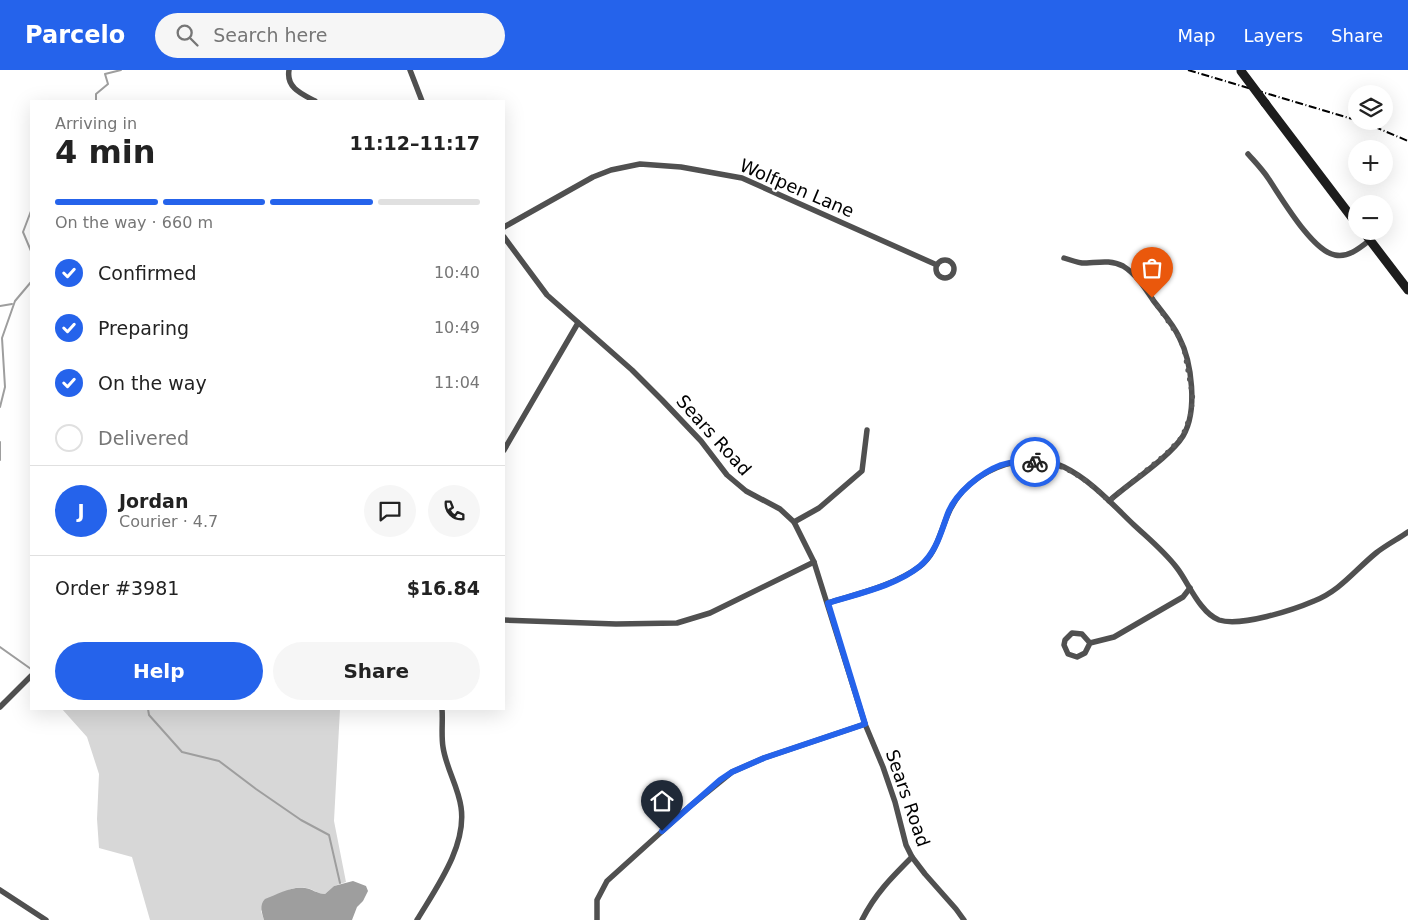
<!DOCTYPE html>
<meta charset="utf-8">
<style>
body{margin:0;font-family:"DejaVu Sans",sans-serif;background:#f6f6f6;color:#222;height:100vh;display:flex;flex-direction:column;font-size:19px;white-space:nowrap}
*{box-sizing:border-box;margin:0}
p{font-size:16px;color:#767676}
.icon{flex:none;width:28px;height:28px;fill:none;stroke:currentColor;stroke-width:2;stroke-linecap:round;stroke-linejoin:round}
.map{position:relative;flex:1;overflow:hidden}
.panel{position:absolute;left:30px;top:30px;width:475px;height:610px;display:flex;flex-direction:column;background:#fff;border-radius:0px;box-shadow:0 5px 20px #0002}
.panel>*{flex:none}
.controls{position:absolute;left:1348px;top:15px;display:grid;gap:10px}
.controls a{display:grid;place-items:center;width:45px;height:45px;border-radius:50%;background:#fff;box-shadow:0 5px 20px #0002;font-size:25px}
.pin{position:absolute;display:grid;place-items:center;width:42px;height:42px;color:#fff;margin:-51px -21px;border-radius:50% 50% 50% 0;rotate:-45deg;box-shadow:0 0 5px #0007}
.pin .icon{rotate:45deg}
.courier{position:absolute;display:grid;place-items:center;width:50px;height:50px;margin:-25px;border:4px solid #2563eb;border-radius:50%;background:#fff;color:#222;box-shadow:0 1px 6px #0007}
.overview em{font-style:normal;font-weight:700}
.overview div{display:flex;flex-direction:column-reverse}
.overview{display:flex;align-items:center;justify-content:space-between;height:85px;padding:0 25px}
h1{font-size:32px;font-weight:700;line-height:38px}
.bar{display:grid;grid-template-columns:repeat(4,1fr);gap:8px 5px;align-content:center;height:60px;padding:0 25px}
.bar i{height:6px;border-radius:4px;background:#e0e0e0}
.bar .on{background:#2563eb}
.bar p{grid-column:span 4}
.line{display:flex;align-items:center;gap:12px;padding:0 25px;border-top:1px solid #e0e0e0}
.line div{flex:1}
.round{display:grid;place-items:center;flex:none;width:52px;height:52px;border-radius:26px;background:#f6f6f6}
ol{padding:0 25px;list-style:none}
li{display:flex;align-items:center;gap:15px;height:55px}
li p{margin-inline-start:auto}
li .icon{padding:5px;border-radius:50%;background:#2563eb;color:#fff;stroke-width:4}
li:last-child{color:#767676}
li i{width:28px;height:28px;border:2px solid #e0e0e0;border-radius:50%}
.cta{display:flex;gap:10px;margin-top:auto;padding:10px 25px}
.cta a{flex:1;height:58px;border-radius:30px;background:#2563eb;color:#fff;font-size:20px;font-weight:700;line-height:58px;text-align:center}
.cta a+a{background:#f6f6f6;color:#222}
header{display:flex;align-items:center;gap:30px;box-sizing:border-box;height:70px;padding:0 25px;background:#2563eb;color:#fff}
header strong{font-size:24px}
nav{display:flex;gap:28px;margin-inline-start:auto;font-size:18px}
.search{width:350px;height:45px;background:#f6f6f6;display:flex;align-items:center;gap:12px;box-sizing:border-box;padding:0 18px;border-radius:28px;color:#767676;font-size:19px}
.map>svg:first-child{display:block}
.green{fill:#d7d7d7}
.water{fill:#9e9e9e}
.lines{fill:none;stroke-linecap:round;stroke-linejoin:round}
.stream{stroke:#9e9e9e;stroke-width:2}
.minor{stroke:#505050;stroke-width:5.5}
.secondary{stroke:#1d1d1d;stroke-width:9}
.rail{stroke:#000;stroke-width:2;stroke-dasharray:8 2.5 1 2.5;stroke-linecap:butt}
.secondary-bridge{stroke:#1d1d1d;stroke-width:9}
.done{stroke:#595959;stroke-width:5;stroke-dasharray:0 9}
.route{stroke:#2563eb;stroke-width:6}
.labels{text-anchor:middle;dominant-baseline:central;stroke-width:4.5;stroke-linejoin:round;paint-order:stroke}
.street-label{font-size:18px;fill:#000;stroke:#fff}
</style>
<header>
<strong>Parcelo</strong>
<div class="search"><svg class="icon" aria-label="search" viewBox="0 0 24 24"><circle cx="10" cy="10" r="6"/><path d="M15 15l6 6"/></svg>Search here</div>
<nav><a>Map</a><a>Layers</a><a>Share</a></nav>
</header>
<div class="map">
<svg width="1408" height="850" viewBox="0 0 1408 850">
<rect width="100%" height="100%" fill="#fff"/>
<path class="green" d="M62,639H340L334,751L346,812L334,816L325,824C318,824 313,819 306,818C286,815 275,830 261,841L264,850H150L132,787L99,778L97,749L99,704L87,667Z"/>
<path class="water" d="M353,811L366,816L368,821L363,831L357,837L352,850H264C262,843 259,835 265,829C278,824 291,816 305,818C312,819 318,824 325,824L334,816Z"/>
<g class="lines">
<g class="stream">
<path d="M96,31V24L108,14L105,4L121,0"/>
<path d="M31,141L23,162L31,181"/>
<path d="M0,236L12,234"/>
<path d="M0,337L5,317L2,268L15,231L31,212V206"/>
<path d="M0,372V390"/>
<path d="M0,577L31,599"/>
<path d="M148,639L149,645L182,682L219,691L256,719L301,750L329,765L340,813"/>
</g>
<g class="minor">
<path d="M289,0C286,18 302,24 315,31"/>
<path d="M410,0L422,31"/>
<path d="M1248,84C1255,92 1262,99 1268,108C1281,127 1312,181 1335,185C1348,188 1360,178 1370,170"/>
<path d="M504,157L593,107L611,100L640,94L681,97L742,108L937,195"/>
<path d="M504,167L547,225L632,300L662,330L701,371L727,405L746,421L780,439L794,452L814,492L865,654L883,697L895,732L906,775L912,787L925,804L956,839L964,850"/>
<path d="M1064,188C1070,190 1076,192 1082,193C1096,193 1110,189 1123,196C1136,204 1145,218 1153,230C1162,242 1173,254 1179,267C1192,292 1198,341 1183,366C1170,387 1129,413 1109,431"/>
<circle cx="945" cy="199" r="9"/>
<path d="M504,380L578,253"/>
<path d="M794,452L819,438L862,401L867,360"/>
<path d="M828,533C857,524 893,516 919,497C937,484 940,461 949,442C962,413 993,394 1024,391C1037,390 1052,391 1064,397C1091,410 1113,435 1134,455C1149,469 1164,481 1177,498C1188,512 1200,543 1219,550C1241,557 1293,540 1314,531C1340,521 1355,500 1376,483C1386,475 1398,469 1408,462"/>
<path d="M504,550L616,554L677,553L710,543L814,492"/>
<path d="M1090,573L1085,583L1077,587L1068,584L1064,575L1065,570L1072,563L1082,564L1090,573L1114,567L1183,527L1190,518"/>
<path d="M0,637L31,606"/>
<path d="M0,820L46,850"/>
<path d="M417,850C436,818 467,776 461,737C458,716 446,698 443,677C441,665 443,651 442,639"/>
<path d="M597,850V830L607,811L689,737L732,702L764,688L865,654"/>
<path d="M862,850C875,824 891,808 912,787"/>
</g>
<g class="secondary">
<path d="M1265,33L1356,153"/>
<path d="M1363,161L1408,220"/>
</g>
<g class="rail">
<path d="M1188,0L1356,50"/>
<path d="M1361,51L1408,71"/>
</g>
<path class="secondary-bridge" d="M1241,1L1265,33"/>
</g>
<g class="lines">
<path class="done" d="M1035,392C1065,392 1088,411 1109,431L1166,384L1182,367L1190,347L1193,329L1184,279L1179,267L1152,228"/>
<path class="route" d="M662,761L720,710L732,702L764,688L865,654L828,533C856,524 896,516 920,496C936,483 941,462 948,443C956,423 980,403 1001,395C1011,392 1024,391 1035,392"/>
</g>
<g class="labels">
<g class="street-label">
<text transform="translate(797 118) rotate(23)">Wolfpen Lane</text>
<text transform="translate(714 365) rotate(48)">Sears Road</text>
<text transform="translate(908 728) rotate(71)">Sears Road</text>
</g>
</g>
</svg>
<div class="controls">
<a><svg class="icon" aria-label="layers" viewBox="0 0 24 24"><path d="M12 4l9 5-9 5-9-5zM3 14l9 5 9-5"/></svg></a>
<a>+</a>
<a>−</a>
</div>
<div class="pin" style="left:1152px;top:228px;background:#ea580c"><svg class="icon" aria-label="bag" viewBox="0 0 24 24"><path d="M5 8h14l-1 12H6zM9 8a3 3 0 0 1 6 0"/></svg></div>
<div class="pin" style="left:662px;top:761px;background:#1f2937"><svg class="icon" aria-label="home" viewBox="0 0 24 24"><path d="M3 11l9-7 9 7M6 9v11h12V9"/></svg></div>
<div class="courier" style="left:1035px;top:392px"><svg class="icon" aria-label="bike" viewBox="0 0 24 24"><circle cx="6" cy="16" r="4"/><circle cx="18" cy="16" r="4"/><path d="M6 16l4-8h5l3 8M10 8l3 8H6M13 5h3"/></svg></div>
<section class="panel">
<div class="overview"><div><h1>4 min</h1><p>Arriving in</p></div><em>11:12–11:17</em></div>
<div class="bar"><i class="on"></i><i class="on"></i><i class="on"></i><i></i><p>On the way · 660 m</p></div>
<ol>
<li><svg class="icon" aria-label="check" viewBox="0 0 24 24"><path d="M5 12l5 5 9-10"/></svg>Confirmed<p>10:40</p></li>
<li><svg class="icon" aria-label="check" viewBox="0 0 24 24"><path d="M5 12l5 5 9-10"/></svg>Preparing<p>10:49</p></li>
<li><svg class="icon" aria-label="check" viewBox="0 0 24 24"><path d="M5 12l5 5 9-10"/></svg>On the way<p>11:04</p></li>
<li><i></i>Delivered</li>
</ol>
<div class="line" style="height:90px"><b class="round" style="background:#2563eb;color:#fff">J</b><div><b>Jordan</b><p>Courier · 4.7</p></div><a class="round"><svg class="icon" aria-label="chat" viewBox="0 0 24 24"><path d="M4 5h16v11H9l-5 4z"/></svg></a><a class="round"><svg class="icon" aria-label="phone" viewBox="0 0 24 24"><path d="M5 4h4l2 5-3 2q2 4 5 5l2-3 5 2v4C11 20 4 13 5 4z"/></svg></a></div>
<div class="line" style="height:65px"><div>Order #3981</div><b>$16.84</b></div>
<div class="cta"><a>Help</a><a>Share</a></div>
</section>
</div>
